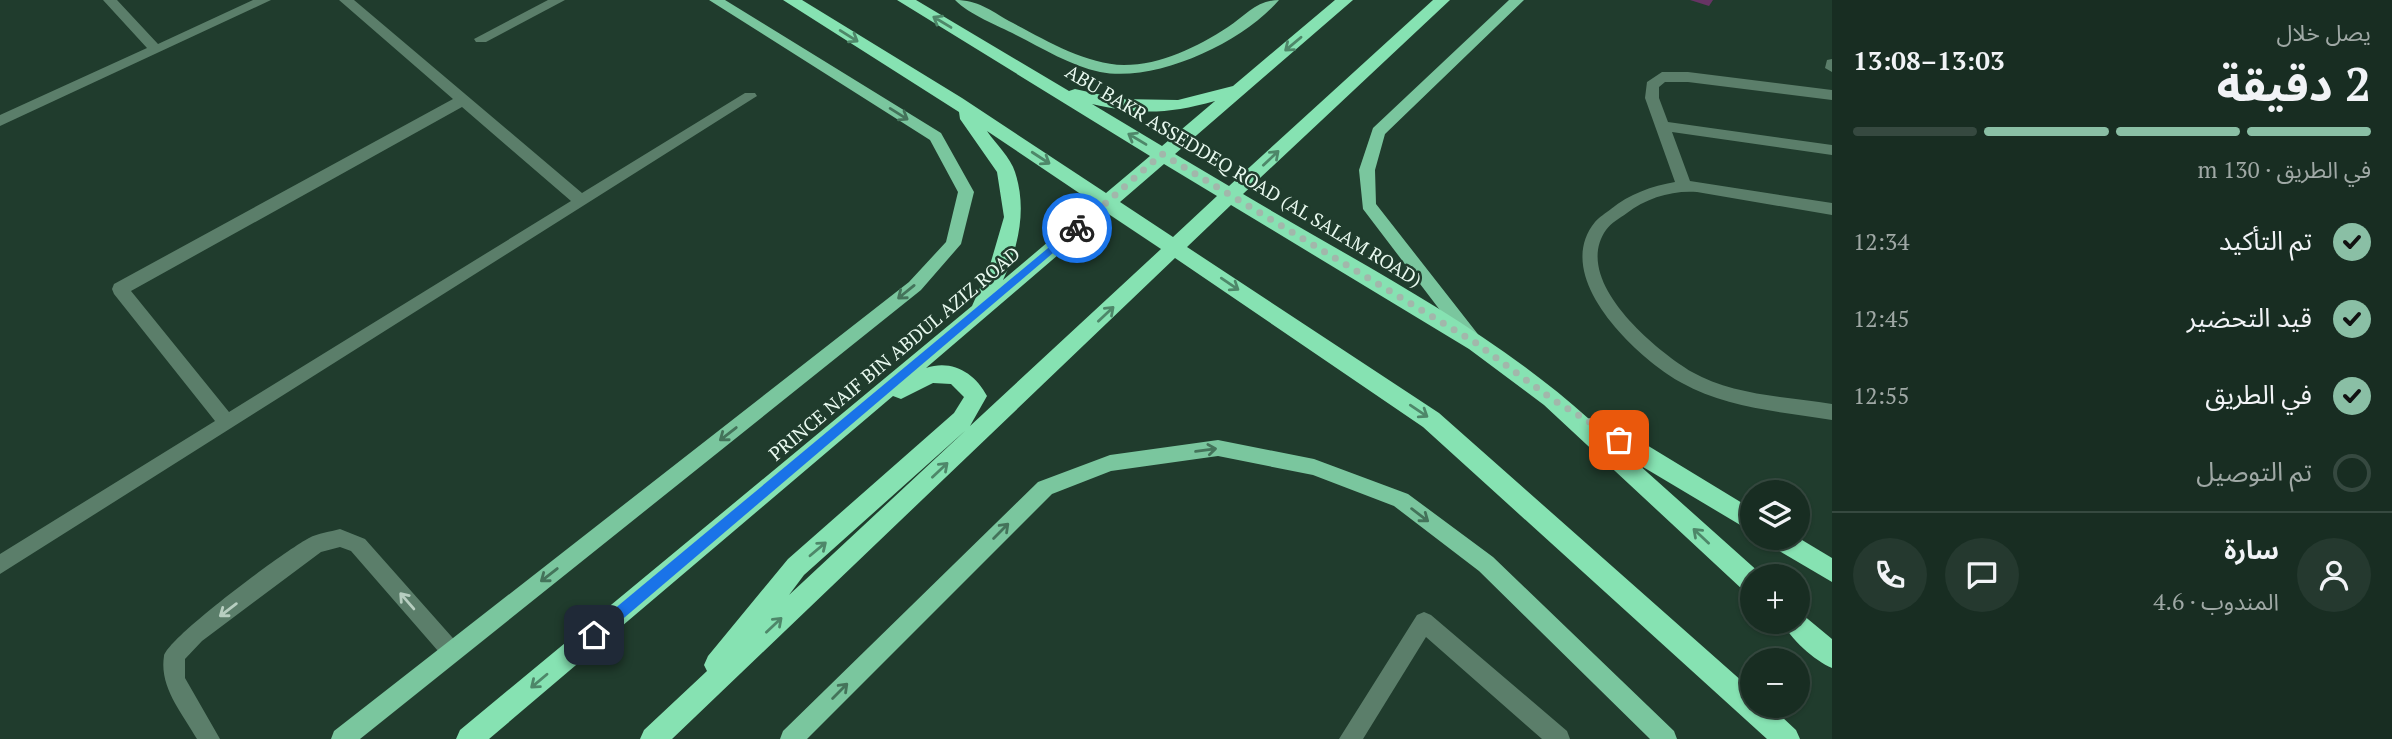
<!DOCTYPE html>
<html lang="ar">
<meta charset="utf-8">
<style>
body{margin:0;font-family:"PT Serif","Noto Sans Arabic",serif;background:#25392f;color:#f1f3f6;direction:rtl;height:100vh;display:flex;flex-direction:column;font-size:26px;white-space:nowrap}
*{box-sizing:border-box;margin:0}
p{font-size:23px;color:#9fa8a5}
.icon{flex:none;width:38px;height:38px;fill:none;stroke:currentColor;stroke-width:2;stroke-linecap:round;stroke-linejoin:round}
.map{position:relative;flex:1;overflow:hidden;direction:ltr}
.side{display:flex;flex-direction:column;background:#182d22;width:560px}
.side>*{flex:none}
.buttons{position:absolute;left:1740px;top:480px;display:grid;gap:14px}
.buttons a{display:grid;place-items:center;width:70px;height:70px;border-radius:50%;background:#182d22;box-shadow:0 2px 5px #0004,0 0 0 2px #364940;font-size:35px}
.pin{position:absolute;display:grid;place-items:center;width:60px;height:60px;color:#fff;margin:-30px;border-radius:14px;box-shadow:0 4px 10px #0006}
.courier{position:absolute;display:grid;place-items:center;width:70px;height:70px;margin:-35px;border:5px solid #1a73e8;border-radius:50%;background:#fff;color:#222;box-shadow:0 2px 9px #0007}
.headline em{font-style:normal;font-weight:700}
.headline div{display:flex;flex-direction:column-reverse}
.headline{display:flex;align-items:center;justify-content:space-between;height:119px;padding:0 21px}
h1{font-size:46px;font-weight:700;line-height:52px}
.bar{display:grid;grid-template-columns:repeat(4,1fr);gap:10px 7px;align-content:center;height:84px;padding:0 21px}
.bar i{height:9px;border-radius:5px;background:#364940}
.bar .on{background:#8abfa5}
.bar p{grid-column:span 4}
.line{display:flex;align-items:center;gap:18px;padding:0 21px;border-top:2px solid #364940}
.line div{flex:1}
.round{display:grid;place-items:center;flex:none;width:74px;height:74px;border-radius:37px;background:#25392f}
ol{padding:0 21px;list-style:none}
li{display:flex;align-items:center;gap:21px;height:77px}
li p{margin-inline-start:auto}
li .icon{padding:7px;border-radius:50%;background:#8abfa5;color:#111;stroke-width:4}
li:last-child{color:#9fa8a5}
li i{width:38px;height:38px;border:4px solid #364940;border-radius:50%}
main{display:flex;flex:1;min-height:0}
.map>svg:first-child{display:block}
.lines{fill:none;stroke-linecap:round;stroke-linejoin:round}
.minor{fill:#5b7e6a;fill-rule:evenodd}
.major{fill:#7ac69e;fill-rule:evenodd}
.highway{fill:#86e2b2;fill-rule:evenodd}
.wall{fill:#673464}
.oneway{stroke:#4e8769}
.oneway2{stroke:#44735a}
.oneway3{stroke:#b7cec0}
.route{fill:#1a73e8}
.done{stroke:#a2b7ab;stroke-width:7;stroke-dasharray:0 12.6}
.labels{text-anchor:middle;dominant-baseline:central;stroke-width:5;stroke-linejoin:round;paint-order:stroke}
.street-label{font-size:19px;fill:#e8f9ef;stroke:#203c2d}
</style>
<main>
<section class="side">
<div class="headline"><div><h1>2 دقيقة</h1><p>يصل خلال</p></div><em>13:03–13:08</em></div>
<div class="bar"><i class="on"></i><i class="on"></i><i class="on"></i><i></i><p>في الطريق · 130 m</p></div>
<ol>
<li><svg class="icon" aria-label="check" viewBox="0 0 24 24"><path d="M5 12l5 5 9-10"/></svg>تم التأكيد<p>12:34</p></li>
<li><svg class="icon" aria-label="check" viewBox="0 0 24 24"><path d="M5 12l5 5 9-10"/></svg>قيد التحضير<p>12:45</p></li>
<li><svg class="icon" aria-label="check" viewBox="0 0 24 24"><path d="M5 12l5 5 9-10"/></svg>في الطريق<p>12:55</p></li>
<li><i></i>تم التوصيل</li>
</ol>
<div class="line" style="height:126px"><a class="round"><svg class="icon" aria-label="person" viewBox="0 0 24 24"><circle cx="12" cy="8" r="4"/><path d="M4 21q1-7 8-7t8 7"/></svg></a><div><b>سارة</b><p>المندوب · 4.6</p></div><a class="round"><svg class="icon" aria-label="chat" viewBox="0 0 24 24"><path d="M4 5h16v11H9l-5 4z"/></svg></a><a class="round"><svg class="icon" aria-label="phone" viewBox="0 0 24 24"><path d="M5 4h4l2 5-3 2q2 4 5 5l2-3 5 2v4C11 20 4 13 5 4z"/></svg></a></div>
</section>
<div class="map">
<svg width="1832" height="739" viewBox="0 0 1832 739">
<rect width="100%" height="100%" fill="#203c2d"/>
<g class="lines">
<g class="minor">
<path d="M103,0H117L158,44L253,0H271L0,126V115L147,48Z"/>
<path d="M339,0H354L582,193L745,93H755L757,96L0,574V554L215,421L114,294L112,289L114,284L453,99ZM462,107L571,201L229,412L131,291Z"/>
<path d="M548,0H565L486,42H476L474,39Z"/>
<path d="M1832,59V72L1825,68L1827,60Z"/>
<path d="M1662,72H1688L1832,90V100L1688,82H1665L1659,87V98L1668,122L1832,145V155L1672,132L1690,181L1832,203V215L1697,192C1673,190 1646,198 1627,213C1620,218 1611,223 1606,230C1571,280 1654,349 1692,372C1732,395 1787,397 1832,404V420C1783,412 1726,408 1682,383C1637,358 1550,277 1595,222C1599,217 1606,213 1611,209C1629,194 1652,186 1675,182L1645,98L1647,82Z"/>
<path d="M340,529L365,539L459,645L462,652L459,659L452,662L445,659L351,551L340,547L321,552L202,641L185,659V678L220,739H197C182,713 159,687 164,656C168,637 286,550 309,538C318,533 330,532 340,529Z"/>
<path d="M1424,612L1431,615L1567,731L1570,739H1542L1426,637L1363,739H1339L1417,615Z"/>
</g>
<g class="major">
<path d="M709,0H725L941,133L974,192L961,244L921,290L360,739H331L334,731L909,282L946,242L958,192L930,140Z"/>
<path d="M955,0C978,0 990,10 1009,21C1044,39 1084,64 1124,65C1161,65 1197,47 1228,27C1246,15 1257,0 1279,0C1242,43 1156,83 1100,72C1071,66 1042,48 1016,35C997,25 970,15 955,0Z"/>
<path d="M1509,0H1524L1385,134L1375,170L1376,204L1477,333L1480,338L1477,343H1465L1363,209L1359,170L1373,128Z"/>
<path d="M1218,440L1314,459L1408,494L1493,557L1674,731L1677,739H1650L1479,571L1394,506L1313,475L1218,456L1111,471L1052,494L807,739H780L783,731L1038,482L1110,455Z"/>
</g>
<g class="highway">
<path d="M783,0H802L962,98L1106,193L1150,156L897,0H916L1069,91L1075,89L1120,99L1178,100L1233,86L1335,0H1353L1175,154L1229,186L1433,0H1450L1243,194C1360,264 1487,327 1589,419L1596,417L1604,419L1752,509V532L1638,464L1761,574L1752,576V593L1743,590L1544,405L1469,349L1231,205L1187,247L1439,413L1752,690V705H1769L1796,730L1800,739H1767L1423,427L1175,258L672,739H640L644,730L707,671L704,665L708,656L788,559L954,413L964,397L951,384L933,383L901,399L893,396L489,739H456L460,730L972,306L990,265L1004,217L997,172L960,119L959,112ZM1215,101L1162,146L1092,104C1138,115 1169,114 1215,101ZM987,131L1094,203L1003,280C1019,246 1027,208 1015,172C1011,158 995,143 987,131ZM1164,164L1217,196L1173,237L1120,202ZM1107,213L1161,249L970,426L987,396C975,373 952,359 926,368ZM966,430L789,595L804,575Z"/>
<path d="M1765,537H1797L1832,558V582L1769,545Z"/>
<path d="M1797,610L1832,639V668C1815,661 1789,638 1782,621H1797Z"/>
</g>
</g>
<path class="wall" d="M1690,0H1713L1709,6Z"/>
<defs><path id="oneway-shaft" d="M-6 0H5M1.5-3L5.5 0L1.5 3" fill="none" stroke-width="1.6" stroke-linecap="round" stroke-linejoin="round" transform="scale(1.75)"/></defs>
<g class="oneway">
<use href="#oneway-shaft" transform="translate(942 22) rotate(-149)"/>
<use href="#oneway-shaft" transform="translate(849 36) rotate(32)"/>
<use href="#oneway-shaft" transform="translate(1293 44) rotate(140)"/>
<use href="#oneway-shaft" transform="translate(1137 139) rotate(-149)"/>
<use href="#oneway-shaft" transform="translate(1041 158) rotate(33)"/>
<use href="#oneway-shaft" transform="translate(1271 158) rotate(-43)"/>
<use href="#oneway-shaft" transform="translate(1230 284) rotate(34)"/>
<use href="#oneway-shaft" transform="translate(1106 314) rotate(-43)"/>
<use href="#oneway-shaft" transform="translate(1419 411) rotate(34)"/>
<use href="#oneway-shaft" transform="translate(940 470) rotate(-43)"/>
<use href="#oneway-shaft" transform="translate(1701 536) rotate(-137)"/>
<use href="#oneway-shaft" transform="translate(818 549) rotate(-40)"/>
<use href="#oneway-shaft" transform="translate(774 625) rotate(-43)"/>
<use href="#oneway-shaft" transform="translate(539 681) rotate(140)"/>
</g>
<g class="oneway2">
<use href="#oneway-shaft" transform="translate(899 114) rotate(32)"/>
<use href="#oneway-shaft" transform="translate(906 292) rotate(141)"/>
<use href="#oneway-shaft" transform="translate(728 434) rotate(142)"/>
<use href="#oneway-shaft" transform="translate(1206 450) rotate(-8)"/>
<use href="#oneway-shaft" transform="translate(1420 515) rotate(37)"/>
<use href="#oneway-shaft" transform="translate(1001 531) rotate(-45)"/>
<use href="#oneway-shaft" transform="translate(549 575) rotate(142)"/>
<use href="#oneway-shaft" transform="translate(840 691) rotate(-45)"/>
</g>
<g class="oneway3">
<use href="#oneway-shaft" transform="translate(407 601) rotate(-131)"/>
<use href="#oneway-shaft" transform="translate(228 610) rotate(143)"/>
</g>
<path class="route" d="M1077,224L1082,228L1080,230L598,640H589V630Z"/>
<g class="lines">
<path class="done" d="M1077,228L1162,154L1476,343L1552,399L1619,440"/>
</g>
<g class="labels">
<g class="street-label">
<text transform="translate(1244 175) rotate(31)">ABU BAKR ASSEDDEQ ROAD (AL SALAM ROAD)</text>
<text transform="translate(894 353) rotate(-40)">PRINCE NAIF BIN ABDUL AZIZ ROAD</text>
</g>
</g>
</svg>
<div class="buttons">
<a><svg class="icon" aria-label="layers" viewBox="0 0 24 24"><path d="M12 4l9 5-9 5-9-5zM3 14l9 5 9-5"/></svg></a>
<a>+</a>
<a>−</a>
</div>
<div class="pin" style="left:1619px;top:440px;background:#ea580c"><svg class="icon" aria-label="bag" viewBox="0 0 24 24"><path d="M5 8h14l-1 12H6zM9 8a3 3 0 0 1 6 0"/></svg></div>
<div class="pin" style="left:594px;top:635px;background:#1f2937"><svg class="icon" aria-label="home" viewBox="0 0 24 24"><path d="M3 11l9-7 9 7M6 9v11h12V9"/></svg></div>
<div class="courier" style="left:1077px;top:228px"><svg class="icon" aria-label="bike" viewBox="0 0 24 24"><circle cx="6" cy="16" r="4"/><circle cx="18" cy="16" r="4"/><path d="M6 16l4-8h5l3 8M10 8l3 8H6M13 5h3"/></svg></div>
</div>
</main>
